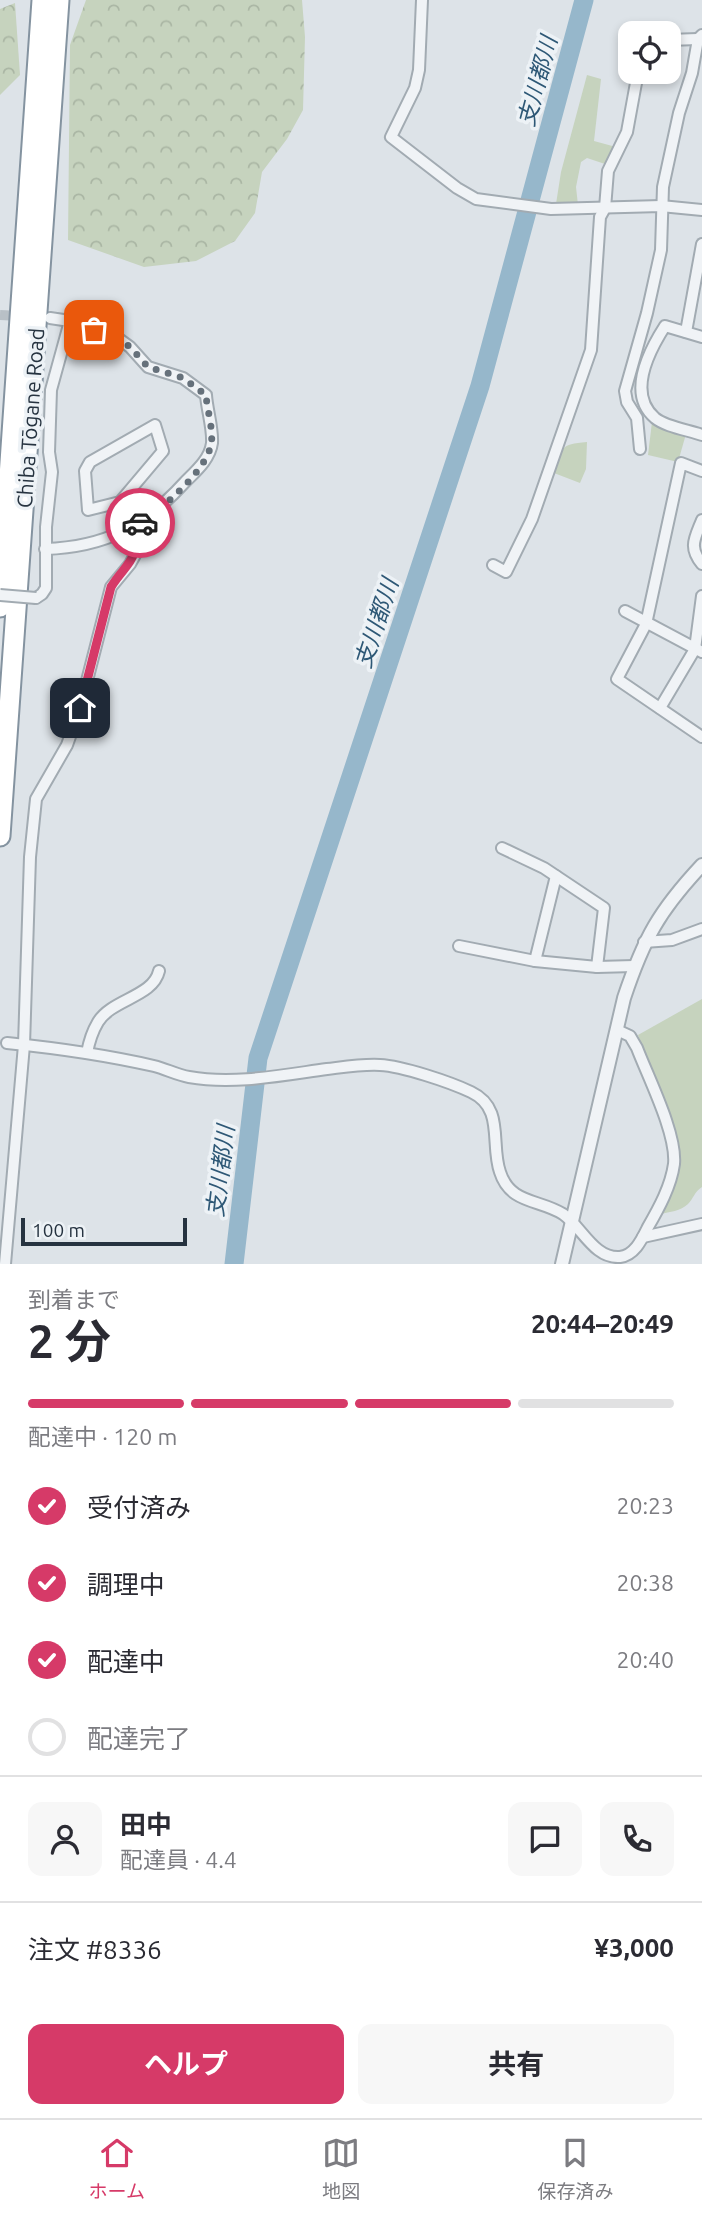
<!DOCTYPE html>
<html lang="ja">
<meta charset="utf-8">
<style>
body{margin:0;font-family:Ubuntu,"Noto Sans JP",sans-serif;background:#f7f7f7;color:#2b2b33;height:100vh;display:flex;flex-direction:column;font-size:26px;white-space:nowrap}
*{box-sizing:border-box;margin:0}
p{font-size:23px;color:#7c7c81}
.icon{flex:none;width:38px;height:38px;fill:none;stroke:currentColor;stroke-width:2;stroke-linecap:round;stroke-linejoin:round}
.map{position:relative;height:1264px;overflow:hidden}
.sheet{display:flex;flex-direction:column;background:#fff;flex:1}
.sheet>*{flex:none}
.fabs{position:absolute;left:618px;top:21px;display:grid;gap:14px}
.fabs a{display:grid;place-items:center;width:63px;height:63px;border-radius:14px;background:#fff;box-shadow:0 4px 10px #0003;font-size:35px}
.scale{position:absolute;left:21px;bottom:18px;width:166px;box-sizing:border-box;padding-left:7px;border:4px solid #263340;border-top:0;font-size:19px;line-height:24px;white-space:nowrap;color:#263340;-webkit-text-stroke:5px #edf2f6;paint-order:stroke}
.pin{position:absolute;display:grid;place-items:center;width:60px;height:60px;color:#fff;margin:-30px;border-radius:14px;box-shadow:0 4px 10px #0006}
.courier{position:absolute;display:grid;place-items:center;width:70px;height:70px;margin:-35px;border:5px solid #d63a68;border-radius:50%;background:#fff;color:#222;box-shadow:0 2px 9px #0007}
.overview em{font-style:normal;font-weight:700}
.overview div{display:flex;flex-direction:column-reverse}
.overview{display:flex;align-items:center;justify-content:space-between;height:119px;padding:0 28px}
h1{font-size:46px;font-weight:700;line-height:52px}
.bar{display:grid;grid-template-columns:repeat(4,1fr);gap:10px 7px;align-content:center;height:84px;padding:0 28px}
.bar i{height:9px;border-radius:5px;background:#e1e1e2}
.bar .selected{background:#d63a68}
.bar p{grid-column:span 4}
.line{display:flex;align-items:center;gap:18px;padding:0 28px;border-top:2px solid #e1e1e2}
.line div{flex:1}
.round{display:grid;place-items:center;flex:none;width:74px;height:74px;border-radius:14px;background:#f7f7f7}
ol{padding:0 28px;list-style:none}
li{display:flex;align-items:center;gap:21px;height:77px}
li p{margin-inline-start:auto}
li .icon{padding:7px;border-radius:50%;background:#d63a68;color:#fff;stroke-width:4}
li:last-child{color:#7c7c81}
li i{width:38px;height:38px;border:4px solid #e1e1e2;border-radius:50%}
.button{display:flex;gap:14px;margin-top:auto;padding:14px 28px}
.button a{flex:1;height:80px;border-radius:14px;background:#d63a68;color:#fff;font-size:28px;font-weight:700;line-height:80px;text-align:center}
.button a+a{background:#f7f7f7;color:#2b2b33}
.tabs{display:flex;justify-content:space-around;align-items:center;height:98px;border-top:2px solid #e1e1e2;background:#fff;font-size:19px;color:#7c7c81}
.tabs a{display:grid;justify-items:center;gap:4px}
.tabs .selected{color:#d63a68}
.map>svg:first-child{display:block}
.green{fill:#c6d3be}
.forest{fill:url(#forest-crowns)}
.lines{fill:none;stroke-linecap:round;stroke-linejoin:round}
.river{stroke:#96b7cb;stroke-width:19}
.minor-tunnel{stroke:#b8c0c6;stroke-width:10;stroke-dasharray:10 5;stroke-linecap:butt}
.minor-casing{stroke:#a2abb2;stroke-width:14}
.tertiary-casing{stroke:#a2abb2;stroke-width:16}
.motorway-casing{stroke:#8493a0;stroke-width:23}
.minor{stroke:#f0f3f6;stroke-width:10}
.tertiary{stroke:#f0f3f6;stroke-width:12}
.motorway{stroke:#fff;stroke-width:19}
.minor-bridge-casing{stroke:#a2abb2;stroke-width:14;stroke-linecap:butt}
.minor-bridge{stroke:#f0f3f6;stroke-width:10}
.done{stroke:#66717b;stroke-width:7;stroke-dasharray:0 12.6}
.route{stroke:#d63a68;stroke-width:9}
.labels{text-anchor:middle;dominant-baseline:central;stroke-width:7;stroke-linejoin:round;paint-order:stroke}
.street-label{font-size:21px;fill:#263340;stroke:#edf2f6}
.water-label{font-size:23px;font-style:italic;fill:#2e5876;stroke:#edf2f6}
</style>
<div class="map">
<svg width="702" height="1264" viewBox="0 0 702 1264">
<defs>
<pattern id="forest-crowns" width="20" height="18" patternUnits="userSpaceOnUse" patternTransform="scale(1.75)"><rect width="20" height="18" fill="#c6d3be"/><path d="M2 6a3 3 0 1 1 6 0M12 15a3 3 0 1 1 6 0" fill="none" stroke="#aab6a4"/></pattern>
</defs>
<rect width="100%" height="100%" fill="#dde3e8"/>
<g class="green">
<path d="M587,75L601,79L594,141L616,147L605,164L587,158L581,162L576,187L578,205L556,204L561,172Z"/>
<path d="M652,422L686,434L678,462L648,455Z"/>
<path d="M587,442L586,469L580,483L554,473C563,448 559,444 587,442Z"/>
<path d="M702,999V1187C694,1192 694,1198 688,1204C681,1211 669,1212 661,1214C669,1189 681,1175 679,1147L638,1035Z"/>
</g>
<g class="forest">
<path d="M86,0H302L305,37L303,110L287,139L262,172L255,213L235,241L196,261L144,267L68,240L70,45Z"/>
<path d="M15,3L20,75L0,95V9Z"/>
</g>
<g class="lines">
<path class="river" d="M234,1264L258,1058L480,386L584,0"/>
<path class="minor-tunnel" d="M0,315L23,316"/>
<defs>
<g id="minor">
<path d="M422,0L419,70L415,88L391,137L457,188L476,199L551,209L661,206L702,210"/>
<path d="M668,40L698,39"/>
<path d="M686,332L702,244"/>
<path d="M702,337L665,326C649,351 627,394 655,418C666,427 688,430 702,435"/>
<path d="M155,425L163,451L120,502L88,510L85,471L90,462Z"/>
<path d="M640,449L637,418L627,402L625,391L647,313L661,250L663,187L679,113L692,73L698,39L702,35"/>
<path d="M702,471L681,463L646,624L617,679L702,737"/>
<path d="M702,520C695,538 688,547 702,564"/>
<path d="M45,549C106,547 145,526 185,482C196,471 210,459 212,443C213,428 207,410 206,395L183,378L148,367L130,347L119,339L70,321L50,318"/>
<path d="M493,565L506,572L532,519L591,350L600,217L605,208L608,171L627,132L638,72"/>
<path d="M36,598L42,594L46,588V527L52,472L49,452L51,390L70,321"/>
<path d="M625,611L702,652"/>
<path d="M660,708L695,649L702,596"/>
<path d="M502,848L544,868L604,908L597,967"/>
<path d="M644,942L672,940L702,929"/>
<path d="M459,946L535,961L597,967L634,966"/>
<path d="M535,961L556,876"/>
<path d="M7,1043C56,1048 106,1055 154,1066C166,1069 177,1075 189,1077C234,1085 283,1075 327,1069C344,1067 362,1064 380,1065C402,1066 450,1082 471,1092C505,1108 490,1144 500,1172C510,1204 539,1199 563,1214C582,1227 594,1259 620,1257C635,1255 642,1239 648,1227C659,1208 671,1186 674,1164C677,1134 648,1077 637,1048L630,1036L617,1030"/>
<path d="M87,1053C89,1042 92,1032 98,1022C112,999 153,997 159,971"/>
<path d="M643,1237L702,1224"/>
<path d="M5,1264L24,1045L30,857L36,799L67,745L80,708L111,587L130,564L135,555L137,544L133,528L120,502"/>
</g>
<path id="tertiary" d="M562,1264L624,998C644,938 659,911 702,865"/>
<g id="motorway">
<path d="M0,607L42,0"/>
<path d="M0,836L59,0"/>
</g>
</defs>
<use href="#minor" class="minor-casing"/>
<use href="#tertiary" class="tertiary-casing"/>
<use href="#motorway" class="motorway-casing"/>
<use href="#minor" class="minor"/>
<use href="#tertiary" class="tertiary"/>
<use href="#motorway" class="motorway"/>
<defs>
<path id="minor-bridge" d="M0,595L36,598"/>
</defs>
<use href="#minor-bridge" class="minor-bridge-casing"/>
<use href="#minor-bridge" class="minor-bridge"/>
</g>
<g class="lines">
<path class="done" d="M94,330L119,339L130,347L148,367L183,378L206,395C207,410 214,431 211,445C205,472 163,508 140,523"/>
<path class="route" d="M80,708L111,587C126,563 141,560 133,528L140,523"/>
</g>
<g class="labels">
<g class="street-label">
<text transform="translate(30 418) rotate(-86)">Chiba Tōgane Road</text>
</g>
<g class="water-label">
<text transform="translate(537 81) rotate(-75)">支川都川</text>
<text transform="translate(376 623) rotate(-72)">支川都川</text>
<text transform="translate(220 1171) rotate(-83)">支川都川</text>
</g>
</g>
</svg>
<div class="fabs">
<a><svg class="icon" aria-label="locate" viewBox="0 0 24 24"><circle cx="12" cy="12" r="6"/><path d="M12 2v4M12 18v4M2 12h4M18 12h4"/></svg></a>
</div>
<div class="scale">100 m</div>
<div class="pin" style="left:94px;top:330px;background:#ea580c"><svg class="icon" aria-label="bag" viewBox="0 0 24 24"><path d="M5 8h14l-1 12H6zM9 8a3 3 0 0 1 6 0"/></svg></div>
<div class="pin" style="left:80px;top:708px;background:#1f2937"><svg class="icon" aria-label="home" viewBox="0 0 24 24"><path d="M3 11l9-7 9 7M6 9v11h12V9"/></svg></div>
<div class="courier" style="left:140px;top:523px"><svg class="icon" aria-label="car" viewBox="0 0 24 24"><path d="M5 17H2v-5l4-1 3-4h7l3 4 3 1v5h-3M9 17h6M6 11h13"/><circle cx="7" cy="17" r="2"/><circle cx="17" cy="17" r="2"/></svg></div>
</div>
<section class="sheet">
<div class="overview"><div><h1>2 分</h1><p>到着まで</p></div><em>20:44–20:49</em></div>
<div class="bar"><i class="selected"></i><i class="selected"></i><i class="selected"></i><i></i><p>配達中 · 120 m</p></div>
<ol>
<li><svg class="icon" aria-label="check" viewBox="0 0 24 24"><path d="M5 12l5 5 9-10"/></svg>受付済み<p>20:23</p></li>
<li><svg class="icon" aria-label="check" viewBox="0 0 24 24"><path d="M5 12l5 5 9-10"/></svg>調理中<p>20:38</p></li>
<li><svg class="icon" aria-label="check" viewBox="0 0 24 24"><path d="M5 12l5 5 9-10"/></svg>配達中<p>20:40</p></li>
<li><i></i>配達完了</li>
</ol>
<div class="line" style="height:126px"><a class="round"><svg class="icon" aria-label="person" viewBox="0 0 24 24"><circle cx="12" cy="8" r="4"/><path d="M4 21q1-7 8-7t8 7"/></svg></a><div><b>田中</b><p>配達員 · 4.4</p></div><a class="round"><svg class="icon" aria-label="chat" viewBox="0 0 24 24"><path d="M4 5h16v11H9l-5 4z"/></svg></a><a class="round"><svg class="icon" aria-label="phone" viewBox="0 0 24 24"><path d="M5 4h4l2 5-3 2q2 4 5 5l2-3 5 2v4C11 20 4 13 5 4z"/></svg></a></div>
<div class="line" style="height:91px"><div>注文 #8336</div><b>¥3,000</b></div>
<div class="button"><a>ヘルプ</a><a>共有</a></div>
</section>
<nav class="tabs">
<a class="selected"><svg class="icon" aria-label="home" viewBox="0 0 24 24"><path d="M3 11l9-7 9 7M6 9v11h12V9"/></svg>ホーム</a>
<a><svg class="icon" aria-label="map" viewBox="0 0 24 24"><path d="M3 6l6-2 6 2 6-2v14l-6 2-6-2-6 2zM9 4v14M15 6v14"/></svg>地図</a>
<a><svg class="icon" aria-label="saved" viewBox="0 0 24 24"><path d="M7 4h10v16l-5-4-5 4z"/></svg>保存済み</a>
</nav>
